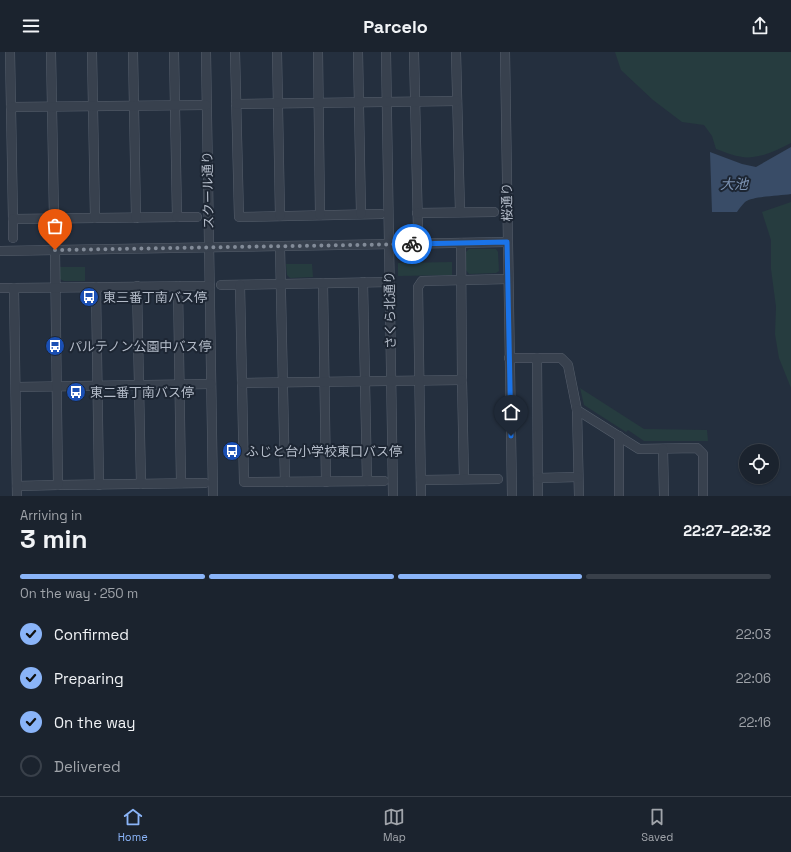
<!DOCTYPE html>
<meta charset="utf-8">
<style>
body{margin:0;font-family:"Space Grotesk","Noto Sans JP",sans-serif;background:#282f3a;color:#f1f3f6;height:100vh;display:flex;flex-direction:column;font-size:15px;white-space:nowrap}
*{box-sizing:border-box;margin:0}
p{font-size:13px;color:#a0a4aa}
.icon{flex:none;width:22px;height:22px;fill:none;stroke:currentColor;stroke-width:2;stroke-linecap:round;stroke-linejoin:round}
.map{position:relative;height:444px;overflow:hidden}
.side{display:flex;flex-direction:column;background:#1b232e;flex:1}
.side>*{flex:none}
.controls{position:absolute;left:739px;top:392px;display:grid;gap:8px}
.controls a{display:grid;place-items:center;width:40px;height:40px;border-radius:50%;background:#1b232e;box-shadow:0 1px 3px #0004,0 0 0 1px #39404a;font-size:20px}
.pin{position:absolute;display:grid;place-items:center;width:34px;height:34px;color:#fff;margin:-41px -17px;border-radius:50% 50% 50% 0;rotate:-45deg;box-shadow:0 0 4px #0007}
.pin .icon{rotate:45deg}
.courier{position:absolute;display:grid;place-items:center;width:40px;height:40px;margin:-20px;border:3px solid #1a73e8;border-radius:50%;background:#fff;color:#222;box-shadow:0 1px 5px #0007}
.headline em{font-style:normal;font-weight:700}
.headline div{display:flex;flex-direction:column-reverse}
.headline{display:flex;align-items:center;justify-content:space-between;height:68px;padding:0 20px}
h1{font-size:26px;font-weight:700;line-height:30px}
.bar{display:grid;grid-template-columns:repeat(4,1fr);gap:6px 4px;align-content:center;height:48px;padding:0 20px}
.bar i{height:5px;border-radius:3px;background:#39404a}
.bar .on{background:#8ab4f8}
.bar p{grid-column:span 4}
ol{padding:0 20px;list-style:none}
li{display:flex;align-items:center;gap:12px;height:44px}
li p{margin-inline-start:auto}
li .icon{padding:4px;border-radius:50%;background:#8ab4f8;color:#111;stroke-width:4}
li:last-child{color:#a0a4aa}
li i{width:22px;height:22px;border:2px solid #39404a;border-radius:50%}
header{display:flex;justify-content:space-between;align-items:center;height:52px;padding:0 20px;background:#1b232e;font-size:18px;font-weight:700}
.tab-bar{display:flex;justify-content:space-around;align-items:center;height:56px;border-top:1px solid #39404a;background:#1b232e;font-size:11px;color:#a0a4aa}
.tab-bar a{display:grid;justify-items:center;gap:2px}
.tab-bar .on{color:#8ab4f8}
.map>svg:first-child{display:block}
.green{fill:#263c3f}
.water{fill:#394c67}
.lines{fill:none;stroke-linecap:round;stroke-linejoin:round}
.minor-casing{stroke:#565f6c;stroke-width:10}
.minor{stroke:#38414e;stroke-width:9}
.done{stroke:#828b98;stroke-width:4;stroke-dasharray:0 7.2}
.route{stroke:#1a73e8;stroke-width:5}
.labels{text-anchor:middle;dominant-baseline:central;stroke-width:4;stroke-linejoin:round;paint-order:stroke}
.street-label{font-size:13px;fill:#b4bcc9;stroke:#1d2633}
.poi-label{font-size:13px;fill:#b4bcc9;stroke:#1d2633;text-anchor:start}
.water-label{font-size:14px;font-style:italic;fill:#7c92b1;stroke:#1d2633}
</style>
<header><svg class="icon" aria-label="menu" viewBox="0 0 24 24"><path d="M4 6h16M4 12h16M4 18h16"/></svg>Parcelo<svg class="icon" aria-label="share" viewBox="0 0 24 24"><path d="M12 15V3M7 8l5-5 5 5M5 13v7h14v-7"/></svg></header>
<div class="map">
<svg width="791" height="444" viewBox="0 0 791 444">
<rect width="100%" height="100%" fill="#242f3e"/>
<g class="green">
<path d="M615,0H791V91C779,97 766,104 753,105C741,107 727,101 716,97L712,84L704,73L682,70L653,48L621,18Z"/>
<path d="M791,150V336L779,306L775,282L776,255L771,217V188L762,160Z"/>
<path d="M469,197H496L498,200L499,219L496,221L469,222L465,217V201Z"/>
<path d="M452,210V223L398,224V211Z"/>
<path d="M286,212H312L313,225L290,226L287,223Z"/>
<path d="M60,215H85V229H64L60,227Z"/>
<path d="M580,336L644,377L707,378L708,389H644L628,378L626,380L584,353Z"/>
</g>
<path class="water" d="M791,95V142C779,144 754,144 745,150C742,153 739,157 737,160H712L710,100L742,112L756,115Z"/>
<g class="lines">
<defs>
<g id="minor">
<path d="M10,0L13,167L177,165L174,0"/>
<path d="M51,0L54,166"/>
<path d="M92,0L95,166"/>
<path d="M133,0L136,166"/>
<path d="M206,0L213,444"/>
<path d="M235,0L239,165L381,162"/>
<path d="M277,0L280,164"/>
<path d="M318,0L320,163"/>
<path d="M358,0L361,162"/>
<path d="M386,0L393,444"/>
<path d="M414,0L418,178"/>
<path d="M456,0L460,160"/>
<path d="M505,0L512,444"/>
<path d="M236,52L457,49"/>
<path d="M11,55L206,53"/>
<path d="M417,161L494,160"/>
<path d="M177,165H197"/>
<path d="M13,167V186"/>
<path d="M461,191L462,328L464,427"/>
<path d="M280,195L285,430"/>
<path d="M0,199L507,190"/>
<path d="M363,230L367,429"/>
<path d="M323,231L326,430"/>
<path d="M221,233L390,230"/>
<path d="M240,233L244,430L384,429"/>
<path d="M137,234L141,432"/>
<path d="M178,234L181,431"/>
<path d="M96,235L99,433"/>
<path d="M0,236H14"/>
<path d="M509,306H561L568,313L577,358L639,397L697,396L703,402V444"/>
<path d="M537,306L538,444"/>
<path d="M242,331L462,328"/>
<path d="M16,335L211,332"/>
<path d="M577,358L579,444"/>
<path d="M619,384V444"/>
<path d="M663,397L664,444"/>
<path d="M538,426L578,425"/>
<path d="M421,428L498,427"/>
<path d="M58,433L205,431"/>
<path d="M17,434L58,433L55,198"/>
<path d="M421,443L418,235L422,229L508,227"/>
<path d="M17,444L14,236L210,234"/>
</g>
</defs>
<use href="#minor" class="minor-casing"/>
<use href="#minor" class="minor"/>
</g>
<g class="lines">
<path class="done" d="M55,198L412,192"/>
<path class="route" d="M412,192L507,190L511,384"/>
</g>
<defs>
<symbol id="bus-disc" viewBox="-11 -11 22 22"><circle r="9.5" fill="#1a4fb4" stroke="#1d2633"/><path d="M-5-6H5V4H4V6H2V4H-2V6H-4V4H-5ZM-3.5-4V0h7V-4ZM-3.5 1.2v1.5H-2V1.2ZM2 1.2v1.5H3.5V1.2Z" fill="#fff"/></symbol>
</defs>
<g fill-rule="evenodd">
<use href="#bus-disc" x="78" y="234" width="22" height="22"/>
<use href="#bus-disc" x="44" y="283" width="22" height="22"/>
<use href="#bus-disc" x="65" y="329" width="22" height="22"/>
<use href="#bus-disc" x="221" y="388" width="22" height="22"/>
</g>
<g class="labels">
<g class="street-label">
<text transform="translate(208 138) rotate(-91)">スクール通り</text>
<text transform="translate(507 150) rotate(-91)">桜通り</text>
<text transform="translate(390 258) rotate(-91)">さくら北通り</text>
</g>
<g class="poi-label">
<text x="103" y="245">東三番丁南バス停</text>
<text x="69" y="294">パルテノン公園中バス停</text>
<text x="90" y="340">東二番丁南バス停</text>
<text x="246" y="399">ふじと台小学校東口バス停</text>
</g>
<g class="water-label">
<text x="734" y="132">大池</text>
</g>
</g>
</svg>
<div class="controls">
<a><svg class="icon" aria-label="locate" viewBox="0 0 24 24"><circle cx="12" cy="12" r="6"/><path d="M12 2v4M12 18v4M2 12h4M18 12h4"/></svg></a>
</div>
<div class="pin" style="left:55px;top:198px;background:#ea580c"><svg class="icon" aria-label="bag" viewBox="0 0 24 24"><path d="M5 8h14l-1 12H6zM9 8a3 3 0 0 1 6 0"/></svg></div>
<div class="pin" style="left:511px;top:384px;background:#1f2937"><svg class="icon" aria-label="home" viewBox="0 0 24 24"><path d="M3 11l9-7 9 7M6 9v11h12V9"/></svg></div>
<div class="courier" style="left:412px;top:192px"><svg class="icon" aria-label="bike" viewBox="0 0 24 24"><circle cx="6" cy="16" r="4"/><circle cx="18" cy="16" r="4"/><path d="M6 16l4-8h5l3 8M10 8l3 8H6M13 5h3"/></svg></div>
</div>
<section class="side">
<div class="headline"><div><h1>3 min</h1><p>Arriving in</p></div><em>22:27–22:32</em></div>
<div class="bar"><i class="on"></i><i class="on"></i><i class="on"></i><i></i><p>On the way · 250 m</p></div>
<ol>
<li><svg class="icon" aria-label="check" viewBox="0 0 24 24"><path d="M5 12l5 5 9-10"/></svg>Confirmed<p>22:03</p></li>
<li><svg class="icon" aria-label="check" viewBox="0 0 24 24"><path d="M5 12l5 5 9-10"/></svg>Preparing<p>22:06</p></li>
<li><svg class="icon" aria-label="check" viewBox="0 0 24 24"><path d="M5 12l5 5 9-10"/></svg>On the way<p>22:16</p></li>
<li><i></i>Delivered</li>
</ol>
</section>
<nav class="tab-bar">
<a class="on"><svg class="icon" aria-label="home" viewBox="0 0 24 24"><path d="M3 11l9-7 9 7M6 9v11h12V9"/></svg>Home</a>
<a><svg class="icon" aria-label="map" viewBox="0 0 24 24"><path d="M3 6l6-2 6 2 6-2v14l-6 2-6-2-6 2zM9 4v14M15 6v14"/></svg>Map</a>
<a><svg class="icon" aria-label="saved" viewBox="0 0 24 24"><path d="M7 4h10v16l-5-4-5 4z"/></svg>Saved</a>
</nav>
